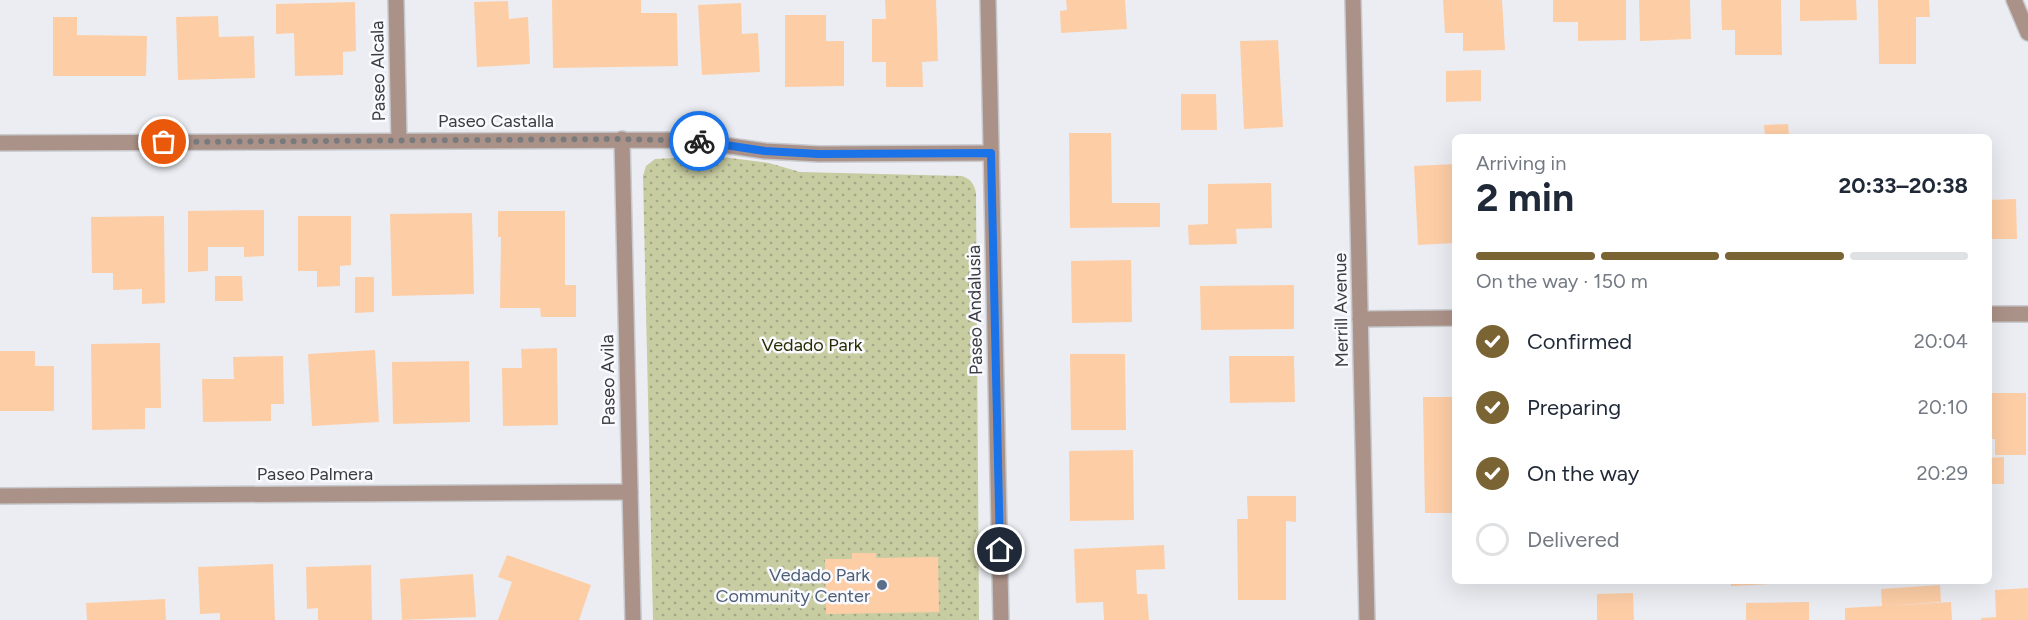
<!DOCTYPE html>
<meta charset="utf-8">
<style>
body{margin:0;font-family:Figtree,sans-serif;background:#f6f6f7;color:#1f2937;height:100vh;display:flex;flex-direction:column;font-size:22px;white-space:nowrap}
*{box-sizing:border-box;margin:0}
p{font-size:20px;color:#747a83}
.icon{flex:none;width:33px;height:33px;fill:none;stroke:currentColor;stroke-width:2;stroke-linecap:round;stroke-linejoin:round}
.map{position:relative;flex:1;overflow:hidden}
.panel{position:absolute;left:1452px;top:134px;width:540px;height:450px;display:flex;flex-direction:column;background:#fff;border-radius:9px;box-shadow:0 6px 24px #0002}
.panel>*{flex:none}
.pin{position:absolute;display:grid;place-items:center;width:51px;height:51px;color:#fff;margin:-26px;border:3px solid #fff;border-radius:50%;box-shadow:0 2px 6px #0007}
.courier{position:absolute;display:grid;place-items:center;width:60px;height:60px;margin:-30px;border:4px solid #1a73e8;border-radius:50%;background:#fff;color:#222;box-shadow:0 2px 8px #0007}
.overview em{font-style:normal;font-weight:700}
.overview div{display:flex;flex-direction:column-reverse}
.overview{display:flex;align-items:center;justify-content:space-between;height:102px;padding:0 24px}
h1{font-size:39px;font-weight:700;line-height:45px}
.bar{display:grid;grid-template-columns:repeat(4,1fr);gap:9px 6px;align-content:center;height:72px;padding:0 24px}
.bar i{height:8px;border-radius:4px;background:#e0e1e3}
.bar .current{background:#7b6434}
.bar p{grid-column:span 4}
ol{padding:0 24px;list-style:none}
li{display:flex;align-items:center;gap:18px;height:66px}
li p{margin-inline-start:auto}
li .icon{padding:6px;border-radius:50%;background:#7b6434;color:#fff;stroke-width:4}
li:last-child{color:#747a83}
li i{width:33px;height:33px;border:3px solid #e0e1e3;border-radius:50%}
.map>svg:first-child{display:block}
.green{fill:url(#green-dots)}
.building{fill:#fdcea6}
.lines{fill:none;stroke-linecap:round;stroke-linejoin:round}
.minor-casing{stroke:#c8cace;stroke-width:18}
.minor{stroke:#ab9288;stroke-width:15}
.done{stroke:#797a7d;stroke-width:6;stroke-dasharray:0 10.8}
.route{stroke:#1a73e8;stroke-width:8}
.service-dot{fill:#5c6f8a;stroke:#f9faff;stroke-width:2}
.labels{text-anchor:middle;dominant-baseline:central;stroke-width:5;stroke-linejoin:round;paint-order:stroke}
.street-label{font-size:18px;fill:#3b3c3e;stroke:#f9faff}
.park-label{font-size:18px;fill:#2a2c00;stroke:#f9faff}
.service-label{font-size:18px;fill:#4e5e75;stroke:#f9faff;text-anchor:end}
</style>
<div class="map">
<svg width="2028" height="620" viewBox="0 0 2028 620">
<defs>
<pattern id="green-dots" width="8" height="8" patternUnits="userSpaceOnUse" patternTransform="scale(1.5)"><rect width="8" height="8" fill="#c8cca1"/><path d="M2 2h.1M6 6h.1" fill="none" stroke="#a4a785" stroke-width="1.8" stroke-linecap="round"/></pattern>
</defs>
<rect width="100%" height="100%" fill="#ebedf2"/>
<path class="green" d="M714,156L769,163L800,172L962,176C971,179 974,184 976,193L979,620H653L643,176L646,166L655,159Z"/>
<g class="building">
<path d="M552,0H641V13H677L678,66L553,68Z"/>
<path d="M885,0H936L938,61L922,62L923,87H886V62H872V19H886Z"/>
<path d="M1066,0H1125L1127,29L1061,33L1060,11L1067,10Z"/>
<path d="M1443,0H1502L1505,50L1463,51V33H1445Z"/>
<path d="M1553,0H1626V40L1578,41V22H1553Z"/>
<path d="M1639,0H1690L1691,39L1640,41Z"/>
<path d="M1721,0H1781L1782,55H1735V30H1722Z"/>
<path d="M1800,0H1856L1857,20L1800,21Z"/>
<path d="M1878,0H1929L1930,17H1916V64H1879Z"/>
<path d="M508,1L509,19L528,17L530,64L477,67L474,2Z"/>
<path d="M355,2L356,51L343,52V75L295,76L294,33L276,34V4Z"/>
<path d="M741,3L742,34L758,33L760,72L702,75L698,5Z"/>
<path d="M785,15H826V41H844V86L785,87Z"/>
<path d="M218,16L219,37L254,36L255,78L178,80L176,17Z"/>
<path d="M53,17H77V35L147,36L146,76H53Z"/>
<path d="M1278,40L1283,127L1244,129L1240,41Z"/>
<path d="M1481,70V101L1446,102V71Z"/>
<path d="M1181,94H1216L1217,130H1181Z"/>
<path d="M1788,124L1789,136H1765L1764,125Z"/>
<path d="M1069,133H1111L1112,203H1160V227L1070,228Z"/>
<path d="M1455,164V243L1418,245L1414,166Z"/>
<path d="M1271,183L1272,228L1236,229L1237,244L1189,245L1188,225L1208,224V184Z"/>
<path d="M2016,199L2017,239H1989V200Z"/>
<path d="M264,210V256L244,257V247H208V271L188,272V211Z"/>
<path d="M498,211H565V285H576V317H541L540,308H500L501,237H498Z"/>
<path d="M472,213L474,294L392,296L390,214Z"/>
<path d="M164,216L165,303L142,304V289L113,290V273H92L91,217Z"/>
<path d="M298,216H351V265L340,266V286L317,287V271H298Z"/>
<path d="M1131,260L1132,322L1072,323L1071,261Z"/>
<path d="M215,276H242L243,301H215Z"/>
<path d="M355,277H374V312L355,313Z"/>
<path d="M1294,285V329L1201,330L1200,286Z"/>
<path d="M160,343L161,408H145V429L92,430L91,344Z"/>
<path d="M557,348L558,425L503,426L502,368H522L521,349Z"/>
<path d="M375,350L379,422L312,426L308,354Z"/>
<path d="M0,351H35V366H54V411H0Z"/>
<path d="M1070,354H1125L1126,430H1071Z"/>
<path d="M283,356L284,404H271V421L203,422L202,379H234L233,357Z"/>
<path d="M1229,356H1294L1295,402L1230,403Z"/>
<path d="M469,361L470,422L393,424L392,362Z"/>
<path d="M1989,393H2026V455H1995V439H1989Z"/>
<path d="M1423,397H1455V513H1425Z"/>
<path d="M1133,450L1134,520L1070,521L1069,451Z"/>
<path d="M2004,457V484H1989V458Z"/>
<path d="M1247,496H1296V522L1286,521V600H1238L1237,519H1248Z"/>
<path d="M1164,545L1165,569L1136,570L1137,594H1147L1149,620H1104L1103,602L1076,603L1074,549Z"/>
<path d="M852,553H876V558L938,557L939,612L826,614L825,559H852Z"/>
<path d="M507,555L591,585L579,620H498L512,582L498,577Z"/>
<path d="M273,564L275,620H220V613L200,614L198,567Z"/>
<path d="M371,565L372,620H318V608L307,609L306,567Z"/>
<path d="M473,574L476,617L402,620L400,579Z"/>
<path d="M1731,580H1770V584L1731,586Z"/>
<path d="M1940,585L1941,602L1884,606L1951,602L1952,620H1845V608L1882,606L1881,589Z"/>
<path d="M2028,588V620H1981V618L1996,617L1995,590Z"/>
<path d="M1633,593L1634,620H1597V594Z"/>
<path d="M165,599L166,620H87L86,603Z"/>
<path d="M1809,602V620H1746V603Z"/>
</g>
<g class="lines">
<defs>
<g id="minor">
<path d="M396,0L399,141"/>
<path d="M988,0L1001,620"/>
<path d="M1353,0L1367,620"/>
<path d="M2014,0L2028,33"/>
<path d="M622,139L633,620"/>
<path d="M0,143L689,140L765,151L819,154L991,153"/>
<path d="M1989,314H2028"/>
<path d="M1360,319L1455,318"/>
<path d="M0,496L630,492"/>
</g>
</defs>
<use href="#minor" class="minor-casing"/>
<use href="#minor" class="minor"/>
</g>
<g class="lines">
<path class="done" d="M164,142L622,139L699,141"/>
<path class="route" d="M699,141L765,151L819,154L991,153L1000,550"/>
</g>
<circle class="service-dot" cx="882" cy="585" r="6"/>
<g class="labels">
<g class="street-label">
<text transform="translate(378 71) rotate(-91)">Paseo Alcala</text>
<text x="496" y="121">Paseo Castalla</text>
<text transform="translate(975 310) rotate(-91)">Paseo Andalusia</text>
<text transform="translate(1341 310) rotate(-91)">Merrill Avenue</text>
<text transform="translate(608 380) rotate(-91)">Paseo Avila</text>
<text x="315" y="474">Paseo Palmera</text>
</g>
<g class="park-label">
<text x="812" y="345">Vedado Park</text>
</g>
<g class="service-label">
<text x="870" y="575">Vedado Park<tspan x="870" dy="21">Community Center</tspan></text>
</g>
</g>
</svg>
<div class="pin" style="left:164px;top:142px;background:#ea580c"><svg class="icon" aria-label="bag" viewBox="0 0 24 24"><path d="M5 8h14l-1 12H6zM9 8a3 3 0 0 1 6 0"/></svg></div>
<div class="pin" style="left:1000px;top:550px;background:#1f2937"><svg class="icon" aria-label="home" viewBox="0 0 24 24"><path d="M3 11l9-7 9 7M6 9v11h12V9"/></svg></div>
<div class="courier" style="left:699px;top:141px"><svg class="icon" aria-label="bike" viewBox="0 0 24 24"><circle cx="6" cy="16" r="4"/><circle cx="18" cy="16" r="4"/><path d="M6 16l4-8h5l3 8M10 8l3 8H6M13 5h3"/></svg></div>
<section class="panel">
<div class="overview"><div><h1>2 min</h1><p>Arriving in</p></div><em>20:33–20:38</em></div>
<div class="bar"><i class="current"></i><i class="current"></i><i class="current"></i><i></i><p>On the way · 150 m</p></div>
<ol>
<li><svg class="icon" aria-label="check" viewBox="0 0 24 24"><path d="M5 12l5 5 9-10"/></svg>Confirmed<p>20:04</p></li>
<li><svg class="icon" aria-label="check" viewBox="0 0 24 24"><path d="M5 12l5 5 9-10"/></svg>Preparing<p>20:10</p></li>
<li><svg class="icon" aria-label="check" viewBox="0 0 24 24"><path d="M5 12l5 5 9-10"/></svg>On the way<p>20:29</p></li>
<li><i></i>Delivered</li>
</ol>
</section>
</div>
